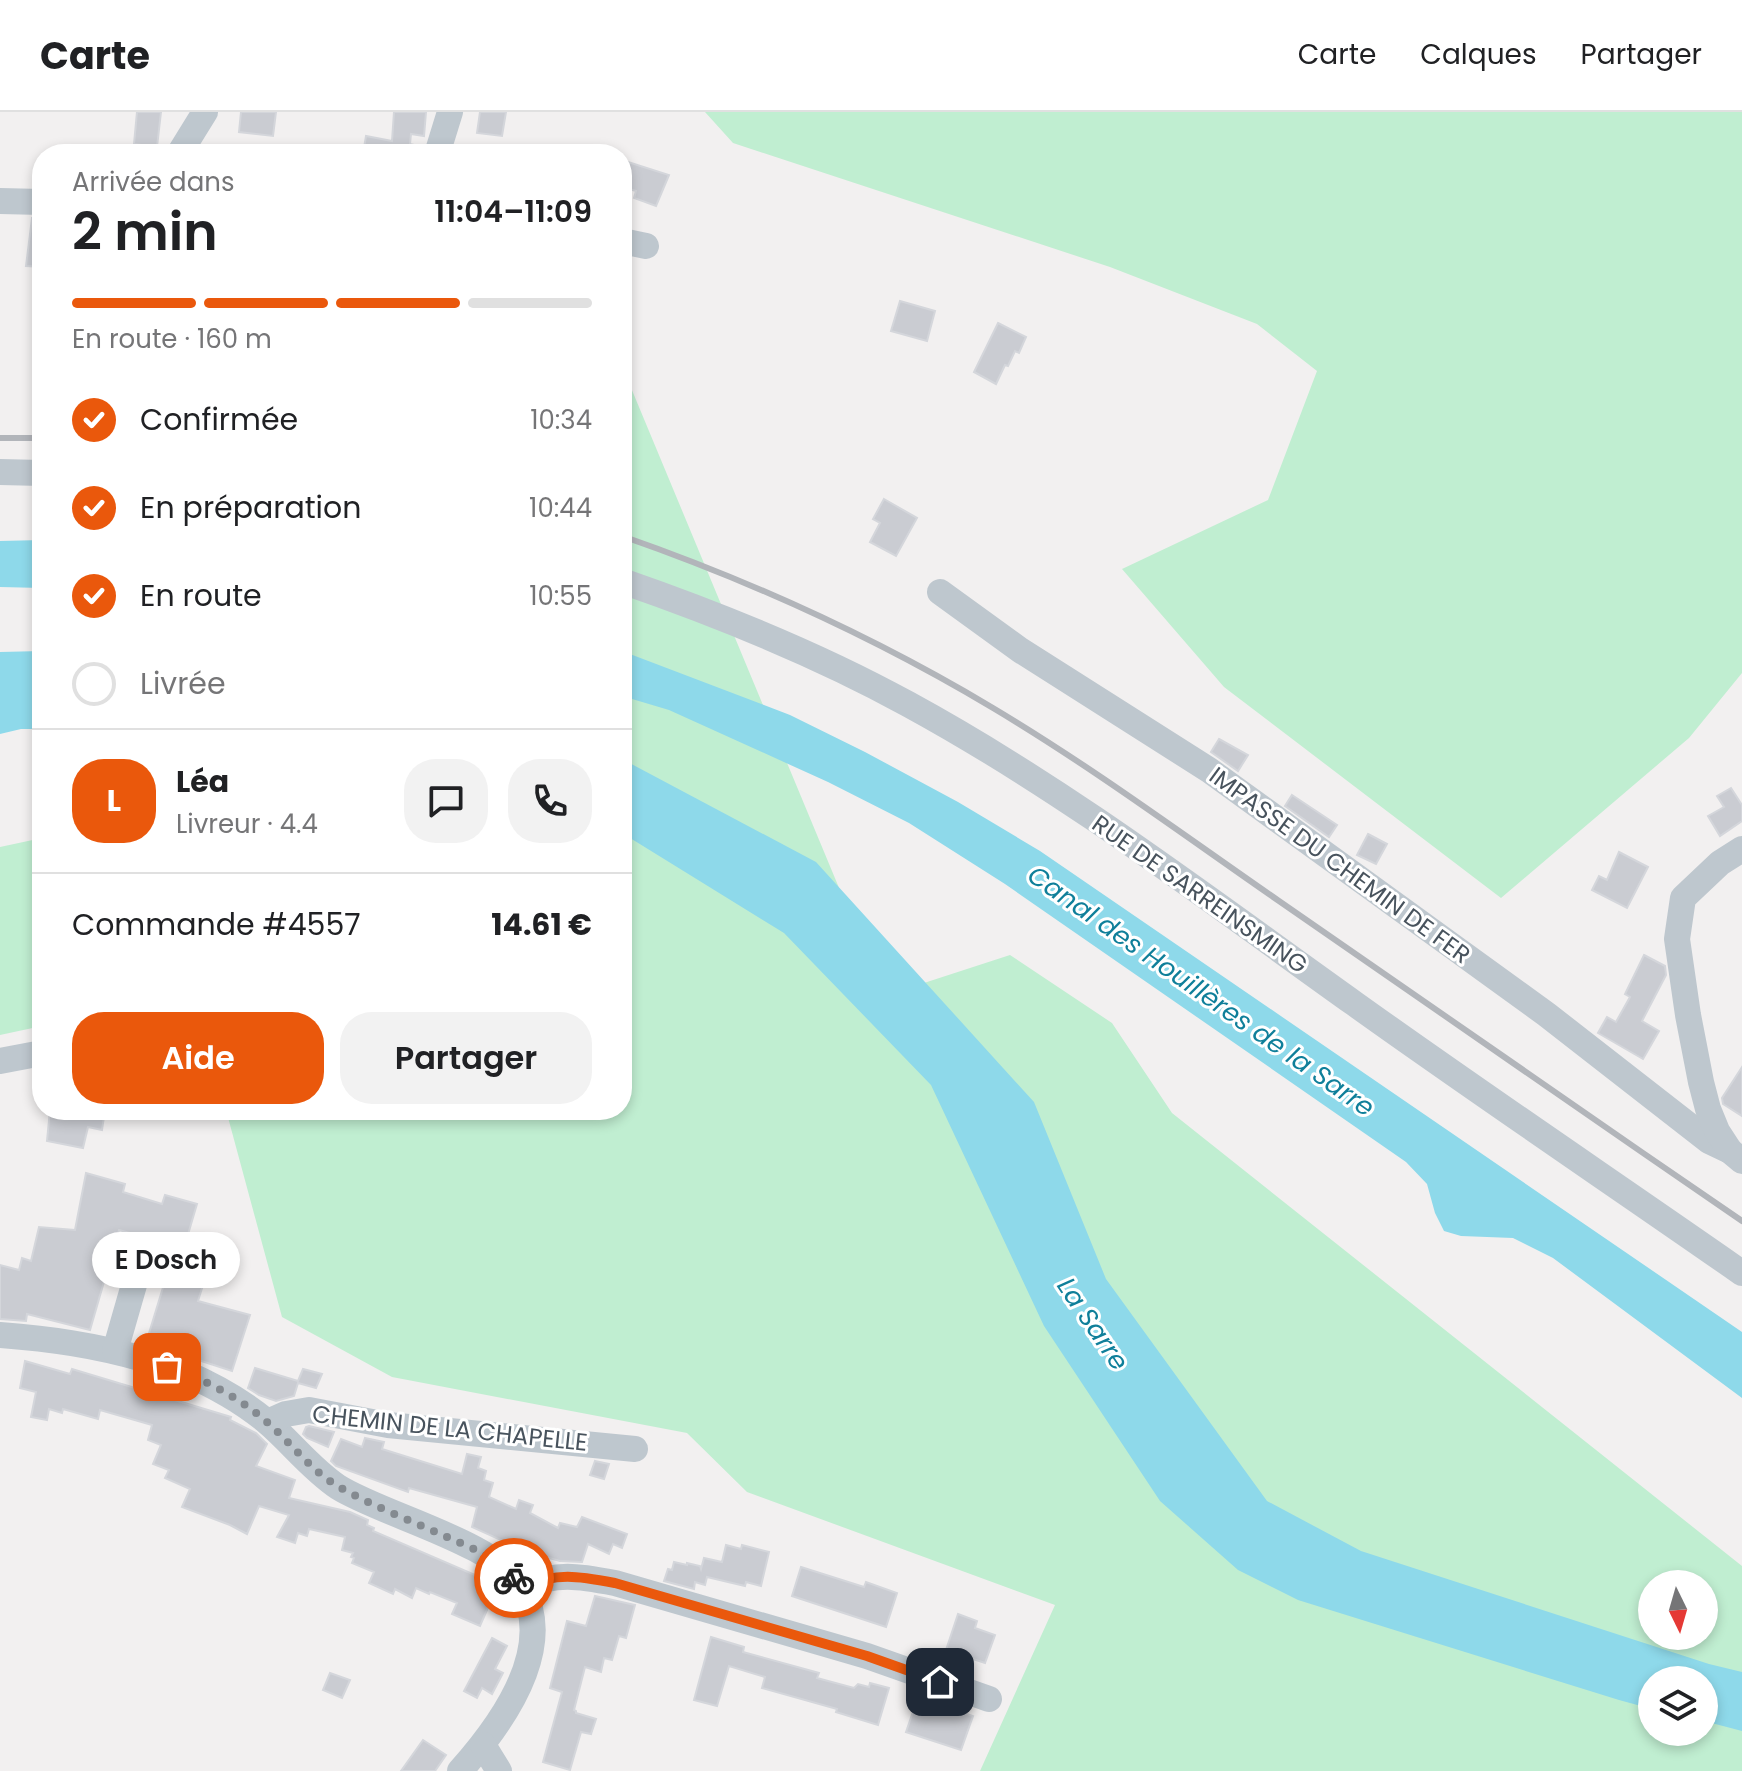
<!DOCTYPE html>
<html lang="fr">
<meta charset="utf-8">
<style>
body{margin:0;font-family:Poppins,sans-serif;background:#f2f2f2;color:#202124;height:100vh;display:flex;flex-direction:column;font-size:30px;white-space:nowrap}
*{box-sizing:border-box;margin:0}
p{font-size:26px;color:#757577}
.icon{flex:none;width:44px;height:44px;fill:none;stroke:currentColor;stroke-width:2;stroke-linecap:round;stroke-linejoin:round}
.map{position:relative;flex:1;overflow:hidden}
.drawer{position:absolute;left:32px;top:32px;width:600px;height:976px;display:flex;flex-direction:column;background:#fff;border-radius:32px;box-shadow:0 4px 12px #0003}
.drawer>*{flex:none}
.needle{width:52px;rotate:175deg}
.controls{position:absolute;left:1638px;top:1458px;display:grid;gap:16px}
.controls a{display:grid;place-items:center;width:80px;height:80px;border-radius:50%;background:#fff;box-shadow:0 4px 12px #0003;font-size:40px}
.pin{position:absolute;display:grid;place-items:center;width:68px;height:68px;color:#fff;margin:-34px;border-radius:16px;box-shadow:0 4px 12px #0006}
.courier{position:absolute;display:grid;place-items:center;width:80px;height:80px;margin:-40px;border:6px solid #ea580c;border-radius:50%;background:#fff;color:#222;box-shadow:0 2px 10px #0007}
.bubble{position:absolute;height:56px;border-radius:28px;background:#fff;box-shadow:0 4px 12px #0003;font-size:26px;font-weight:600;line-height:56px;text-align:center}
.overview em{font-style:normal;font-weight:600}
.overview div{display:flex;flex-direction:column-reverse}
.overview{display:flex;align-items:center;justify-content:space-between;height:136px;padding:0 40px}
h1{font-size:52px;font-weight:600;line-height:60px}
.bar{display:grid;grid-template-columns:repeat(4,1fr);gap:12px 8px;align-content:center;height:96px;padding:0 40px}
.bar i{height:10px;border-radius:6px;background:#e0e0e0}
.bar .on{background:#ea580c}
.bar p{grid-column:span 4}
.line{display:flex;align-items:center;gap:20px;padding:0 40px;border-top:2px solid #e0e0e0}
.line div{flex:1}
.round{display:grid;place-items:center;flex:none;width:84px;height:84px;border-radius:32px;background:#f2f2f2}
ol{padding:0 40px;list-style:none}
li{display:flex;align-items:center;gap:24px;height:88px}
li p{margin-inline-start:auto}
li .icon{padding:8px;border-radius:50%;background:#ea580c;color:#fff;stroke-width:4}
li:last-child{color:#757577}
li i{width:44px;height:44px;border:4px solid #e0e0e0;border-radius:50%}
.cta{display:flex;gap:16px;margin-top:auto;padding:16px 40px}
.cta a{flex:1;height:92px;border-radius:32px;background:#ea580c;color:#fff;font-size:32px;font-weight:600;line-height:92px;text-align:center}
.cta a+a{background:#f2f2f2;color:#202124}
header{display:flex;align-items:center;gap:48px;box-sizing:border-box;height:112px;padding:0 40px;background:#fff;border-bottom:2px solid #e0e0e0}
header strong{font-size:38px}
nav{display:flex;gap:44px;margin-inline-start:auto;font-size:28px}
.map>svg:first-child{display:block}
.green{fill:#c0eed1;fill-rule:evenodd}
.water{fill:#8ed9ea}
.building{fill:#caccd2;stroke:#d4d6db;stroke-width:2}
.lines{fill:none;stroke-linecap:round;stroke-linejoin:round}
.minor{stroke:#bec7ce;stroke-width:26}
.rail{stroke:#b2b5ba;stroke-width:6}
.done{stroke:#848a90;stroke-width:8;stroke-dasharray:0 14.4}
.route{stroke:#ea580c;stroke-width:10}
.labels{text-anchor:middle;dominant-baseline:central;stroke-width:6;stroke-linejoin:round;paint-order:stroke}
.street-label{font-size:24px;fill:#48535d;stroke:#fff}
.water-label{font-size:26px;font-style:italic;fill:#0f7f9a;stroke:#fff}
</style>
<header>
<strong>Carte</strong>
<nav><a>Carte</a><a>Calques</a><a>Partager</a></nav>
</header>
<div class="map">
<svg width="1742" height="1659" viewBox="0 0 1742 1659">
<rect width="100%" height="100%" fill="#f2f0f0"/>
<g class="green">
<path d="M705,0H1742V561L1689,626L1501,786L1224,575L1122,457L1268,388L1317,259L1257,212L1110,155L733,31Z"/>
<path d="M622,271H629L884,884L1010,843L1112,911L1172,1001L1742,1454V1659H980L1055,1493L747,1380L687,1321L392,1265L282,1205L226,998H622ZM1652,1472H1704V1524H1652ZM1652,1568H1704V1620H1652Z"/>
<path d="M42,726V914L0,923V735Z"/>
</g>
<g class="water">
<path d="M42,428V476L0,475V429Z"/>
<path d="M42,539V617H21L0,622V540Z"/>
<path d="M622,539L790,603L865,640L958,690L1040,739L1742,1220V1286L1553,1146L1513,1126L1461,1124L1444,1119L1435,1101L1427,1072L1406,1050L1005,772L909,711L828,670L669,598L622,584Z"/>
<path d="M622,647L816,750L1034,990L1106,1167L1267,1389L1361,1439L1709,1552L1742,1560V1619L1704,1609V1568H1652V1597L1619,1588L1298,1488L1238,1458L1160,1389L1044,1214L931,973L784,821L622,721Z"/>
</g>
<g class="building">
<path d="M137,0H161L157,35L134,32Z"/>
<path d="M241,0H276L273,24L239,20Z"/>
<path d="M394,0H426L424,24L411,22L410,32L422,35L421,42H363L366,24L392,29Z"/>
<path d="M480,0H506L502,24L477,21Z"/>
<path d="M628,50L669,63L656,94L634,86L636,79L622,75V66Z"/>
<path d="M32,106H42V155L26,154Z"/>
<path d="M900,189L935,199L927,229L891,219Z"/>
<path d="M998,211L1026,225L1019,241L1015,239L1008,254L1005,253L996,272L974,260Z"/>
<path d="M884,387L917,406L896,444L870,430L880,411L873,407Z"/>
<path d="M1219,627L1248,643L1238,659L1211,640Z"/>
<path d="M1731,676L1742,693V709L1720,724L1708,704L1724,695L1717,684Z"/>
<path d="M1292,683L1337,713L1329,725L1285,694Z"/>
<path d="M1368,722L1387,732L1376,752L1357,743Z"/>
<path d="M1619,740L1648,755L1627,796L1592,778L1599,764L1607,768Z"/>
<path d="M1644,843L1665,854L1666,863L1642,909L1659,919L1643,947L1598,921L1607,905L1616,910L1630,885L1625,882Z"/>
<path d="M1742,955V1004L1723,992L1722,986Z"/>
<path d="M50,998H105L102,1018L88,1015L83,1036L47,1029Z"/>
<path d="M86,1061L125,1072L123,1080L162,1092L165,1083L197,1092L184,1136L119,1118L90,1218L27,1202L26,1209L0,1207V1153L19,1158L22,1146L31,1149L39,1115L75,1118Z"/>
<path d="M172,1146L208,1157L198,1189L250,1203L232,1259L146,1231Z"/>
<path d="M25,1249L70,1262L72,1257L231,1305L230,1308L256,1321L267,1332L256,1354L295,1368L289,1386L350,1400L368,1408L367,1413L374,1416L373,1419L482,1466L478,1475L494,1482L480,1514L452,1502L457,1491L430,1480L429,1482L416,1476L412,1486L395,1477L393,1482L369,1471L374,1460L352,1451L354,1446L351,1445L353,1441L342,1438L345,1425L309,1417L307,1424L298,1421L295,1431L277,1425L289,1403L259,1394L247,1422L230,1413L182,1395L190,1377L165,1366L169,1358L153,1352L161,1333L148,1328L152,1313L100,1298L98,1307L63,1297L62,1301L49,1297L47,1308L31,1305L36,1280L20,1276Z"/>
<path d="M255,1256L298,1269L303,1257L322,1262L316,1276L298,1271L294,1284L276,1289L259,1283L248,1276Z"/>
<path d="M309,1314L334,1320L328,1335L307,1326L303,1322L306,1315Z"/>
<path d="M365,1326L384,1330L382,1337L462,1362L467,1342L481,1345L478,1356L486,1359L484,1368L493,1371L489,1385L516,1397L519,1388L533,1393L530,1401L558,1416L560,1411L577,1415L582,1405L627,1422L622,1436L613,1432L609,1442L588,1432L582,1450L560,1449L527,1440L472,1415L477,1395L409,1376L408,1380L336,1354L331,1349L341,1327L362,1335Z"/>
<path d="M595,1349L609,1352L604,1367L590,1363Z"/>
<path d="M726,1433L741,1437L742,1433L769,1440L761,1474L746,1470L745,1474L707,1465L705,1473L695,1470L694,1477L664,1469L668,1457L672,1458L674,1450L687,1453V1451L700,1454L701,1457L704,1446L722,1450Z"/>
<path d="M801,1455L864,1475L866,1470L897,1481L886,1515L792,1484Z"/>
<path d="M595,1484L635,1493L626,1526L619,1524L612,1548L604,1546L601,1560L585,1555L574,1598L576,1599V1601L596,1607L591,1622L581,1620L570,1658L543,1650L562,1580L550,1576L567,1509L586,1514Z"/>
<path d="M958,1502L977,1509L975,1516L995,1523L985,1551L946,1538Z"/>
<path d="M711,1525L744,1535L743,1540L819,1561L817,1566L854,1576L858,1572L869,1575L870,1571L889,1576L878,1613L836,1600L837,1597L762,1576L765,1565L729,1554L717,1594L694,1588Z"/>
<path d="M492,1526L507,1534L495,1557L503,1561L492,1582L482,1576L477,1586L464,1579Z"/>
<path d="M330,1561L350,1568L342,1586L323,1578Z"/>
<path d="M918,1585L973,1604L961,1638L906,1620Z"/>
<path d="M423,1628L446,1643L435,1659H401Z"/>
</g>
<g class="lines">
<g class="minor">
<path d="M179,42L205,0"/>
<path d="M437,42L450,0"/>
<path d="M0,89L42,90"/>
<path d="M622,129L646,134"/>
<path d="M0,360L42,361"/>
<path d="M622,469C720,503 817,542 908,592C1066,678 1209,788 1355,892C1482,983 1613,1071 1742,1161"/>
<path d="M940,480L1020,538L1209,658L1546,902L1709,1029L1730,1039L1742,1049"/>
<path d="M0,949L42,941"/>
<path d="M1730,1039L1717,1019L1708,997L1701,970L1688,903L1677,827L1683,786L1720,751L1742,737"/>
<path d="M0,1223C51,1227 94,1233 143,1247C156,1251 171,1254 183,1260C213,1273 242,1289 266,1309C291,1330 310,1356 338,1375C382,1403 498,1431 522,1476C556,1538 500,1614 460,1659"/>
<path d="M115,1239L142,1145"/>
<path d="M268,1310L286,1302L309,1298L388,1313L635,1337"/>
<path d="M522,1475C557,1460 578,1464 615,1471L867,1544L989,1587"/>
<path d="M483,1633L499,1659"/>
</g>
<g class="rail">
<path d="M0,326H42"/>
<path d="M622,424C754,470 874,525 993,596C1092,655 1185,724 1279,789C1433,895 1587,1003 1742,1109"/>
</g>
</g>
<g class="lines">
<path class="done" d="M167,1255C201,1265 242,1287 268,1311C293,1333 312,1360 341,1376C375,1395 412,1409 447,1425C470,1435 498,1446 514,1466"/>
<path class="route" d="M514,1466L522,1475C557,1460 578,1464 615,1471L867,1544L940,1570"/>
</g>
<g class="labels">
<g class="street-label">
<text transform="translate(1340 753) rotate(36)">IMPASSE DU CHEMIN DE FER</text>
<text transform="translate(1200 782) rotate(35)">RUE DE SARREINSMING</text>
<text transform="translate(450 1316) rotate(6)">CHEMIN DE LA CHAPELLE</text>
</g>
<g class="water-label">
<text transform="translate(1201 879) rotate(35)">Canal des Houillères de la Sarre</text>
<text transform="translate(1093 1212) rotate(56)">La Sarre</text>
</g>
</g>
</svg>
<div class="controls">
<a><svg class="needle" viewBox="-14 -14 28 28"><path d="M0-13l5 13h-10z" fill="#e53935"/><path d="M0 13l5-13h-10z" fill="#757577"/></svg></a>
<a><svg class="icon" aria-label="layers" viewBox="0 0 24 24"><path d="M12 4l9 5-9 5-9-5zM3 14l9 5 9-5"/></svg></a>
</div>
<div class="pin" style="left:167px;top:1255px;background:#ea580c"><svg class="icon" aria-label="bag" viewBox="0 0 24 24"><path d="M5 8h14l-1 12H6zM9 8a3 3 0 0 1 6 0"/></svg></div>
<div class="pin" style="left:940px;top:1570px;background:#1f2937"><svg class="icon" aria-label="home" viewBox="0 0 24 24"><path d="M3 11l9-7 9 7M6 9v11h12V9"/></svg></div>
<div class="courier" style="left:514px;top:1466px"><svg class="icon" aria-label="bike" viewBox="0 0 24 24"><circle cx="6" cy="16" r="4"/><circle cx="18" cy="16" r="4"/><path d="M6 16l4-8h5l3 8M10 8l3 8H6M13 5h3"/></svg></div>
<div class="bubble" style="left:92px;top:1120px;width:148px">E Dosch</div>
<section class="drawer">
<div class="overview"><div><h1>2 min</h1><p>Arrivée dans</p></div><em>11:04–11:09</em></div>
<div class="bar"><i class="on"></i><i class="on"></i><i class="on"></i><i></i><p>En route · 160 m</p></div>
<ol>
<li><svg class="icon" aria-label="check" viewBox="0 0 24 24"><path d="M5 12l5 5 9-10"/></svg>Confirmée<p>10:34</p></li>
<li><svg class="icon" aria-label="check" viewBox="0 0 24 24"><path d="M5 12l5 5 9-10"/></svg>En préparation<p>10:44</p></li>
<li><svg class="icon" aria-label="check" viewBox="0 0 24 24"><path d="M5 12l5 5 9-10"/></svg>En route<p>10:55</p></li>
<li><i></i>Livrée</li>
</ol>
<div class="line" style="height:144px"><b class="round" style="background:#ea580c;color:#fff">L</b><div><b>Léa</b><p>Livreur · 4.4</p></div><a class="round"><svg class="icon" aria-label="chat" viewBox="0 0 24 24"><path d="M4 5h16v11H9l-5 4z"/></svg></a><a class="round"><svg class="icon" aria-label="phone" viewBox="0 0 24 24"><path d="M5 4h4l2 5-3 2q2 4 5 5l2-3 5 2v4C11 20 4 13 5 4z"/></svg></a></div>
<div class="line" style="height:104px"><div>Commande #4557</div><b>14.61 €</b></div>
<div class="cta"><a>Aide</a><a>Partager</a></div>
</section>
</div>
